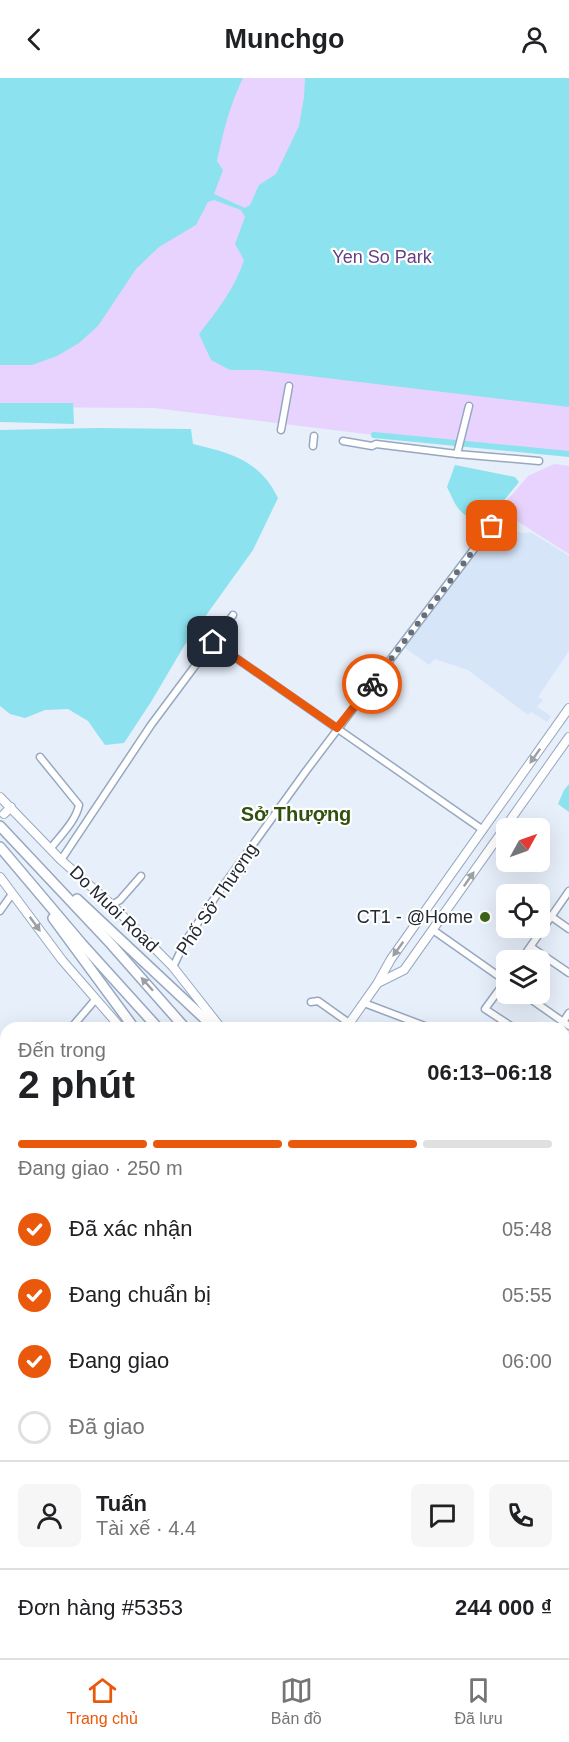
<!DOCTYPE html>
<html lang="vi">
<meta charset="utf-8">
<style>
body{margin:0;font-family:Helvetica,sans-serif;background:#f6f6f6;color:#202124;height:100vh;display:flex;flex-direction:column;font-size:22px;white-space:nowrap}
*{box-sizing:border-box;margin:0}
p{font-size:20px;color:#757577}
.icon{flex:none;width:33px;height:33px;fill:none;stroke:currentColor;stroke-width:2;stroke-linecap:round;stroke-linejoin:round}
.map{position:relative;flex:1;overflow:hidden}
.sheet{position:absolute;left:0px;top:944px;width:570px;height:638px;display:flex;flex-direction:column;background:#fff;border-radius:18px 18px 0 0;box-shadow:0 6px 24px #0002}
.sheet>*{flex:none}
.needle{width:39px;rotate:50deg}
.tools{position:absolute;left:496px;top:740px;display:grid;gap:12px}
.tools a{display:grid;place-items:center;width:54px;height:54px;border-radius:9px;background:#fff;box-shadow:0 6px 24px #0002;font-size:30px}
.pin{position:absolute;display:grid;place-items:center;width:51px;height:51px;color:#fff;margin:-26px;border-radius:12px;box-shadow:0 3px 9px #0006}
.courier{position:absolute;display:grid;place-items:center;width:60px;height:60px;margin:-30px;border:4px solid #ea580c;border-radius:50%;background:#fff;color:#222;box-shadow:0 2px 8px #0007}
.head em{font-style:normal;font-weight:700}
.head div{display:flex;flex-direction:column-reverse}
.head{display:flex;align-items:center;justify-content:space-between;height:102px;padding:0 18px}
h1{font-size:39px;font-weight:700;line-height:45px}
.bar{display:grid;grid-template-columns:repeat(4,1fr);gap:9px 6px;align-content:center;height:72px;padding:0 18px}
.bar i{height:8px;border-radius:4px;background:#e0e0e0}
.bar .on{background:#ea580c}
.bar p{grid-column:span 4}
.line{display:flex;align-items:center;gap:15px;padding:0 18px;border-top:2px solid #e0e0e0}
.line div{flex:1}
.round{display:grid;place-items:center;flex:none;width:63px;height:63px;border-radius:9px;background:#f6f6f6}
ol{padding:0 18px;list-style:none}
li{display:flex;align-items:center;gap:18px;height:66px}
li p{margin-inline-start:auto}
li .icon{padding:6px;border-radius:50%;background:#ea580c;color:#fff;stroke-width:4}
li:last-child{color:#757577}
li i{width:33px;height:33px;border:3px solid #e0e0e0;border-radius:50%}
header{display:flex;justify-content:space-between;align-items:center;height:78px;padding:0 18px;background:#fff;font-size:27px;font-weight:700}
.tab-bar{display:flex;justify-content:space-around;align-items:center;height:84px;border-top:2px solid #e0e0e0;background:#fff;font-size:16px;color:#757577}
.tab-bar a{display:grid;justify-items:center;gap:3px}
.tab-bar .on{color:#ea580c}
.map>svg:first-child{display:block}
.built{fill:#d7e5f9}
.green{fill:#e8d3fe}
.water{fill:#8ce2ef}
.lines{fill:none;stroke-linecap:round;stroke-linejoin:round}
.canal{stroke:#8ce2ef;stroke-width:6}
.minor-casing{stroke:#96a8c1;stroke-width:9}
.major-casing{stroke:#96a8c1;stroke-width:10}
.highway-casing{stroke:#96a8c1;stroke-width:12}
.minor{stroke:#fff;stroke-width:6}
.major{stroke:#fff;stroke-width:8}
.highway{stroke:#fff;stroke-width:9}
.oneway{fill:#9c9fa3}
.done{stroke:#676e79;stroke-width:6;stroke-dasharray:0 10.8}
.route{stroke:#ea580c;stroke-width:8}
.poi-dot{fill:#3e641d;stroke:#fff;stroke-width:2}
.labels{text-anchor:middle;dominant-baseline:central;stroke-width:4.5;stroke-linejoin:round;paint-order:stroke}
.park-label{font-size:18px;fill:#643f84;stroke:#fff}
.street-label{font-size:18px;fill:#222933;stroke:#fff}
.poi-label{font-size:18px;fill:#222933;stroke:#fff;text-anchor:end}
.neighbourhood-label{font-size:20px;font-weight:bold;fill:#2f500e;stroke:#fff}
</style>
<header><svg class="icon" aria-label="back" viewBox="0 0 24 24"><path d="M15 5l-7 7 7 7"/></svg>Munchgo<svg class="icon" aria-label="person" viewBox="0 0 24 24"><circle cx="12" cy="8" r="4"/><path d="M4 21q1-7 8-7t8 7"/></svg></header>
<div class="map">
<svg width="569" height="1580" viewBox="0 0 569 1580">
<rect width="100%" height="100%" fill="#e7effa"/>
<path class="built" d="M505,454L532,455L569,478V573L538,619L543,622L537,629L551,638L547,644L531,634L528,637L468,592L435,581L429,587L405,570L479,472L486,463Z"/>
<g class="green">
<path d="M0,0H569V375L374,357L154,330L0,329Z"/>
<path d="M554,386L569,388V476L506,436L502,440L496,435L528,398Z"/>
</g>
<g class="water">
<path d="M0,0H243C230,26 223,55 217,83L223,92L214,116L245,130L250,127L259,107L276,96L299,48L304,19L305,0H569V329L259,292H230L211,282L199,256C217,233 235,210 244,182L235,166L245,139L241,132L214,122L208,124L196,147L159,169L136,191L98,248L79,265L57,278L32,287H0Z"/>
<path d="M0,325H73L74,346L0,344Z"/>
<path d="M97,350L191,351L193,366C230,375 260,382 278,420L253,472L184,568L151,624L124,665L105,667L88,643L68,631L45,632L25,640L10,636L0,628V352Z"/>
<path d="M455,387L515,399L519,404L497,431L483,451L478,443C457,436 456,427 447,409Z"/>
<path d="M569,706V734L558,726L564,712Z"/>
<path d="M564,1011L569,1012V1064L564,1070Z"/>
<path d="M6,1365V1404L0,1409V1366Z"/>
<path d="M569,1551V1580H527L535,1575H564V1555Z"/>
<path d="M64,1575H126L107,1580H66Z"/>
</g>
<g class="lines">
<path class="canal" d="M374,357L569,376"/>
<defs>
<g id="minor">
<path d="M281,352L289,308"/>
<path d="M343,363L372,368L376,366L457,376L539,383"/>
<path d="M313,368L314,358"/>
<path d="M457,376L469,328"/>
<path d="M213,564L483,752"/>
<path d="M40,679L79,727C76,743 60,758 51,770"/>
<path d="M61,782L151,647L233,537"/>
<path d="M112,827L120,822L141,798"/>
<path d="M0,833L12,816"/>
<path d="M552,839L569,851"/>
<path d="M433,852L507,904"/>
<path d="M531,869L569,895"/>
<path d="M521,882L569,813"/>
<path d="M173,889L185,864L216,818L306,693L499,438"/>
<path d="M507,901L485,931L514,950"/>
<path d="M522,915L569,948"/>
<path d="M311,924L318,923L349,945"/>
<path d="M364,925L430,950"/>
<path d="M71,950L95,922"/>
<path d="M559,950L569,935"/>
<path d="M564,1000L569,1002"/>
<path d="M0,1049L6,1041"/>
<path d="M0,1079L6,1084"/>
<path d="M0,1213L6,1204"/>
<path d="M564,1367L569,1368"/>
<path d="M285,1575L333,1580"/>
<path d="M157,1580L174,1575"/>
<path d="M386,1580L396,1575"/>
</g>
<g id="major">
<path d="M0,719L61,782L112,827L173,889L221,950"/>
<path d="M4,736L11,729"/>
<path d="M0,799L62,882L121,950"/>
<path d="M378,905L404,892L569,659"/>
<path d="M346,950L377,906L391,881L569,630"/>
<path d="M564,1299L569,1302"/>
<path d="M564,1347L569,1350"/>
<path d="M564,1516L569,1513"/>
<path d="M474,1580L480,1575"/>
</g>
<g id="highway">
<path d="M0,748L111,866L185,950"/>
<path d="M0,769L82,866L158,950"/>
<path d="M77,821L206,942L216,950"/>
<path d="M53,840L134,950"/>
<path d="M564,1312L569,1315"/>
<path d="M564,1329L569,1332"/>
</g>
</defs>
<use href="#minor" class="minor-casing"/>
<use href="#major" class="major-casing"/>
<use href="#highway" class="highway-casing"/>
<use href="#minor" class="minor"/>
<use href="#major" class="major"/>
<use href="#highway" class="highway"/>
</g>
<defs><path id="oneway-solid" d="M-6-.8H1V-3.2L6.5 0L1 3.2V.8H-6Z" transform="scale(1.5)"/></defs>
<g class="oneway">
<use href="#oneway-solid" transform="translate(535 678) rotate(125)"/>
<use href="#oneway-solid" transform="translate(469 801) rotate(-55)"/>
<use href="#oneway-solid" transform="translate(35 846) rotate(54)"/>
<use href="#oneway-solid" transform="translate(398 871) rotate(126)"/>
<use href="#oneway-solid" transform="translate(147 906) rotate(-132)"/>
</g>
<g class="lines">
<path class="done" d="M372,606L492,448"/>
<path class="route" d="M213,564L337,650L372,606"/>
</g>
<circle class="poi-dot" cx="485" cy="839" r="6"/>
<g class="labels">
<g class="park-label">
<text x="382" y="179">Yen So Park</text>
</g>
<g class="street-label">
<text transform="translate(217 821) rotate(-56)">Phố Sở Thượng</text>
<text transform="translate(114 831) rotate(44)">Do Muoi Road</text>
</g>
<g class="poi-label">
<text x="473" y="839">CT1 - @Home</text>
</g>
<g class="neighbourhood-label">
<text x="296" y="736">Sở Thượng</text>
</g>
</g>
</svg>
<div class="tools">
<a><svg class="needle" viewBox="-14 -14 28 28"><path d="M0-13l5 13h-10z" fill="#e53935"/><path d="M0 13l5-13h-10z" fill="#757577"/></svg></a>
<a><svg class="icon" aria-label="locate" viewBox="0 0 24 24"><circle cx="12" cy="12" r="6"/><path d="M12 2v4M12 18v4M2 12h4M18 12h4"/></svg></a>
<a><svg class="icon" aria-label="layers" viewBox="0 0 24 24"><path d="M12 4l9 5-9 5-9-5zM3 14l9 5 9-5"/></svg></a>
</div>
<div class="pin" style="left:492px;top:448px;background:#ea580c"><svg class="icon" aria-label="bag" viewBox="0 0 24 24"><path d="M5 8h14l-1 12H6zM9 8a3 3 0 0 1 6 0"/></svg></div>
<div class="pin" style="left:213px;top:564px;background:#1f2937"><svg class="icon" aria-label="home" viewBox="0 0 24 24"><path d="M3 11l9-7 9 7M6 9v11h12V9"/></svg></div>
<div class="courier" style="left:372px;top:606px"><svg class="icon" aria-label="bike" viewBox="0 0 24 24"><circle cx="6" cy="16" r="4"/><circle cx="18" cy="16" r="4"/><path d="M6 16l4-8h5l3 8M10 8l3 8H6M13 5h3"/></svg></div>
<section class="sheet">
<div class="head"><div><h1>2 phút</h1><p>Đến trong</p></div><em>06:13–06:18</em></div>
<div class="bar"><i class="on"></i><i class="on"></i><i class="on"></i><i></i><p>Đang giao · 250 m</p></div>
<ol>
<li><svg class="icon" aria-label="check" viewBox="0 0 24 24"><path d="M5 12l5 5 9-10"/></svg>Đã xác nhận<p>05:48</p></li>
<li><svg class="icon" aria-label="check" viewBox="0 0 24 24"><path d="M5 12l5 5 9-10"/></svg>Đang chuẩn bị<p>05:55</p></li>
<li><svg class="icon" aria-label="check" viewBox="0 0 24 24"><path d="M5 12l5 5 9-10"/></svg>Đang giao<p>06:00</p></li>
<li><i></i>Đã giao</li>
</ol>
<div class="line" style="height:108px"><a class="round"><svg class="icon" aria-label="person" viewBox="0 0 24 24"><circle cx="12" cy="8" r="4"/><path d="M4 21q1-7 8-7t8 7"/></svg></a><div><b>Tuấn</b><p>Tài xế · 4.4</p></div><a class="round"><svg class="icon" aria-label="chat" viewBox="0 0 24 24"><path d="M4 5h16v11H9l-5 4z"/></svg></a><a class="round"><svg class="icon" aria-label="phone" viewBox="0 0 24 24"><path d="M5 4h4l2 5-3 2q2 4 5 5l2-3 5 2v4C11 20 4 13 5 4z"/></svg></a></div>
<div class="line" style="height:78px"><div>Đơn hàng #5353</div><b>244 000 ₫</b></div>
</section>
</div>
<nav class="tab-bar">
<a class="on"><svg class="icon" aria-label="home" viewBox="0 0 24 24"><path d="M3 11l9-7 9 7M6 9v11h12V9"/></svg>Trang chủ</a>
<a><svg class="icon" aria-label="map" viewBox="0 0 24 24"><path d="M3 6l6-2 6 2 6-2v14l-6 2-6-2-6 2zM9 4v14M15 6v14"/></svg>Bản đồ</a>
<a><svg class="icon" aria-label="saved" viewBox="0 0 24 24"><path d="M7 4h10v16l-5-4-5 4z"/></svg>Đã lưu</a>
</nav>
